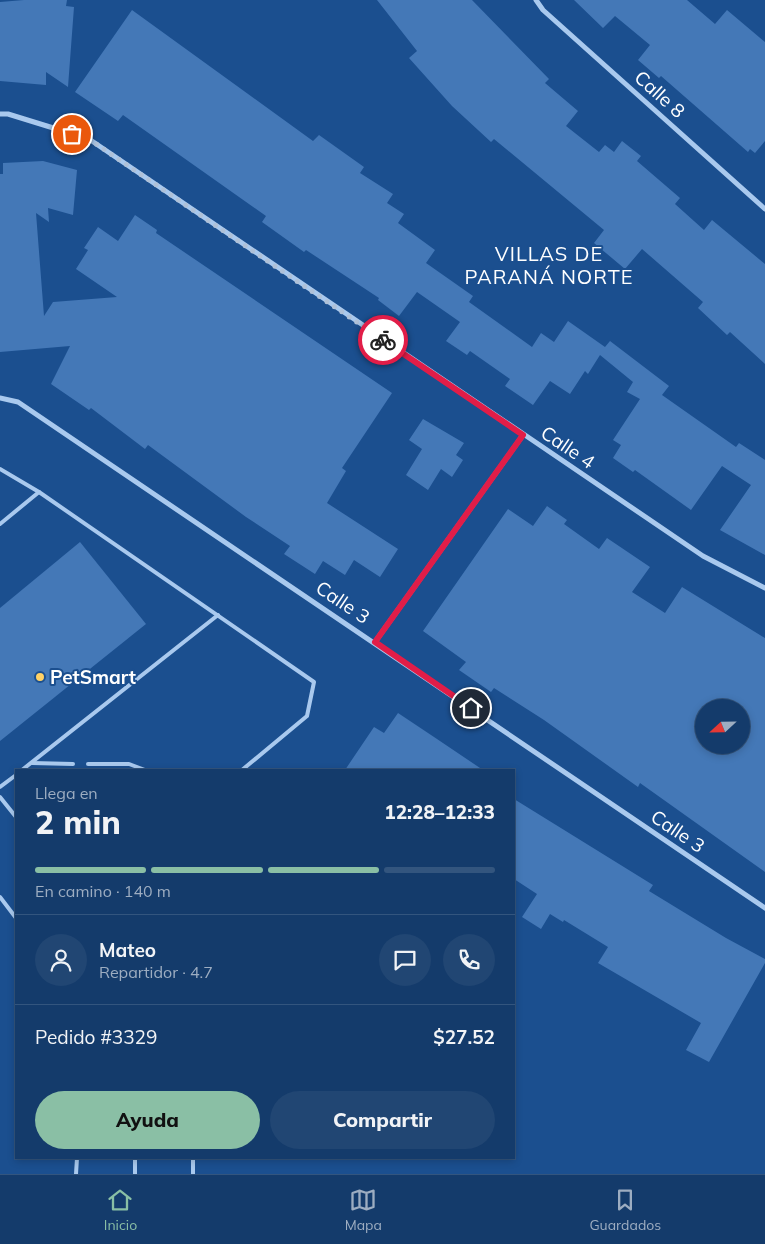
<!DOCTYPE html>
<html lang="es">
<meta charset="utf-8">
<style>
body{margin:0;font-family:Mulish,sans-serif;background:#214673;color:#f1f3f6;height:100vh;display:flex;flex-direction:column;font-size:19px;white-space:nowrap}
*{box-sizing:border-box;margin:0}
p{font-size:16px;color:#9dadc1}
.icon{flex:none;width:28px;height:28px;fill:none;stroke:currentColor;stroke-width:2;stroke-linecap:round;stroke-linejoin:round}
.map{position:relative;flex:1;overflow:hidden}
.sheet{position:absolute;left:15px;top:769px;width:500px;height:390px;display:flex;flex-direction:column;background:#143b6b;border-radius:0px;box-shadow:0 2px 8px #0003,0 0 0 1px #33557e}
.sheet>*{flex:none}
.needle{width:32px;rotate:248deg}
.buttons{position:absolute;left:695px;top:699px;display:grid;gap:10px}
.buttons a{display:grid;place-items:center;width:55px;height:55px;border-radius:50%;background:#143b6b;box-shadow:0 2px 8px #0003,0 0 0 1px #33557e;font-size:25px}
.pin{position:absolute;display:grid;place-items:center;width:42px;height:42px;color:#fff;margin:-21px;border:2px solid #fff;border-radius:50%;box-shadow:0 1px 5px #0007}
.courier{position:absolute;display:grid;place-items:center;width:50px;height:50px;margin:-25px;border:4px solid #e11d48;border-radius:50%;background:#fff;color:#222;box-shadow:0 1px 6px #0007}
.overview em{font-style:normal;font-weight:800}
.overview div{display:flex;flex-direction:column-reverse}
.overview{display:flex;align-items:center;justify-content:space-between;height:85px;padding:0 20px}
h1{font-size:32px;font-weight:800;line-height:38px}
.bar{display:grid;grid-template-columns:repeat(4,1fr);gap:8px 5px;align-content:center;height:60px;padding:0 20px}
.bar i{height:6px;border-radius:4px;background:#33557e}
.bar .active{background:#8abfa5}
.bar p{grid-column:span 4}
.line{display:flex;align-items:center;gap:12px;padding:0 20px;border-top:1px solid #33557e}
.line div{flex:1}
.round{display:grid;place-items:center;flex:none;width:52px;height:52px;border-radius:26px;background:#214673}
.cta{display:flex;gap:10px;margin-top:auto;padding:10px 20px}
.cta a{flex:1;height:58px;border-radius:30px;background:#8abfa5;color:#111;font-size:20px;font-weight:800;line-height:58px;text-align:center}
.cta a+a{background:#214673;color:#f1f3f6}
.tabs{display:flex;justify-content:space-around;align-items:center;height:70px;border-top:1px solid #33557e;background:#143b6b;font-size:14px;color:#9dadc1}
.tabs a{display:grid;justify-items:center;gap:2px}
.tabs .active{color:#8abfa5}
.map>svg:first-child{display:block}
.building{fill:#4478b7;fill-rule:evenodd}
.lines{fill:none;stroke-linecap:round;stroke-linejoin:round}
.service{stroke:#a9c9ee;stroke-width:4}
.minor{stroke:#a9c9ee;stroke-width:5}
.done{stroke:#afc1d8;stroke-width:5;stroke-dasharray:0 9}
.route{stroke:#e11d48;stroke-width:6}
.poi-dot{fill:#ffd166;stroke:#1b4f8f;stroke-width:2}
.labels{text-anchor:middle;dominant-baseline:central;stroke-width:4;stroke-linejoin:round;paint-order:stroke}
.street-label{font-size:19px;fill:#fff;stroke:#1b4f8f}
.poi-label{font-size:19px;font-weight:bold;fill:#fff;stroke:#1b4f8f;text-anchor:start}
.neighbourhood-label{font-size:20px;letter-spacing:1px;fill:#fff;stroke:#1b4f8f}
</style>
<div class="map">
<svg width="765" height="1174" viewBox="0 0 765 1174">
<rect width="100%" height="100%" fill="#1b4f8f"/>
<g class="building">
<path d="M24,0H67L66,6L74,7L68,87L46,72V85L0,81V2Z"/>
<path d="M377,0H472L549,79L545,83L578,111L566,126L599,152L605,145L614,152L622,141L641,156L637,161L680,198L675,204L704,230L712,220L765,264V364L730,332L727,335L698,308L703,302L642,249L625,269L594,243L604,230L494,139L491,142L452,106L409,58L417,51Z"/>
<path d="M574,0H687L715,24L727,10L765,42V141L755,153L750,149L748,152L661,76L659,78L638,60L650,45L615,16L603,28Z"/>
<path d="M132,10L313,141L319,135L364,167L360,173L393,194L387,203L404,214L398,223L435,250L426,263L473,296L469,302L532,347L541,333L554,342L568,321L605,347L610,341L669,386L662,395L736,447L739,443L765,460V555L720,530L751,485L722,466L691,510L635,470L633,472L613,458L621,445L613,440L640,399L627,392L633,382L600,355L588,374L585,371L570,394L550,381L533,405L505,386L510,379L470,351L467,355L446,341L460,322L417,292L399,316L378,300L379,298L306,250L304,252L262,222L266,216L123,115L118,121L75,92Z"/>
<path d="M43,161L77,170L73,215L48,208L49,222L36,213L44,316L53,302L117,297L76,269L88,250L84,248L98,227L118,241L135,215L157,230L156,233L392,393L342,468L346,471L327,503L398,549L380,577L354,560L345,575L323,561L315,574L284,554L290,546L246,517L148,445L145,449L91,408L89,410L51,384L70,346L0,352V174H3V163Z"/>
<path d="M423,419L464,443L456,455L463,460L452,477L441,469L428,490L406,475L422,449L409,440Z"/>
<path d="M547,506L567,520L564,524L599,549L607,538L650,567L632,592L665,613L682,587L765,638V872L640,783L638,787L544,720L494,688L491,692L459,670L466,662L423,631L508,509L533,526ZM704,708H741V745H704Z"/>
<path d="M80,542L146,624L0,741V608Z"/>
<path d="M398,713L437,739L483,770H345L374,727L384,733Z"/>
<path d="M514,799L653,885L649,891L726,938L765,959V963L709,1062L686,1050L701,1023L598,963L608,947L564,920L563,922L550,914L541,929L522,917L537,894L514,879Z"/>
</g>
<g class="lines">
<g class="service">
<path d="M0,469L39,492"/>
<path d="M0,524L39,492L314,682L307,716L242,770"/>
<path d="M32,763L73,764"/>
<path d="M88,764H129L145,770"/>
<path d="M22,770L218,615"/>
<path d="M0,787L16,775"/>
<path d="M0,797L16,817"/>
<path d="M0,897L16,918"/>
<path d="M135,1158V1174"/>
<path d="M193,1158V1174"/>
<path d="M76,1174L77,1158"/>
</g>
<g class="minor">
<path d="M536,0L543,10L765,209"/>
<path d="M0,114H8L89,139L703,556L765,588"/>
<path d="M0,398L18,402L765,908"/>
<path d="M375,642L523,435"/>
</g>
</g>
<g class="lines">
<path class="done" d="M72,134L89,139L383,340"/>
<path class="route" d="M383,340L523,435L375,642L471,708"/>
</g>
<circle class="poi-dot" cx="40" cy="677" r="5"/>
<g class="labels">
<g class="street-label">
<text transform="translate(660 94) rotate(42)">Calle 8</text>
<text transform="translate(568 447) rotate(34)">Calle 4</text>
<text transform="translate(343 602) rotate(34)">Calle 3</text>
<text transform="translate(678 831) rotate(34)">Calle 3</text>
</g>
<g class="poi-label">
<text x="50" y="677">PetSmart</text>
</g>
<g class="neighbourhood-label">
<text x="549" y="253">VILLAS DE<tspan x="549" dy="23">PARANÁ NORTE</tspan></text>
</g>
</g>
</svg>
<div class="buttons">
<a><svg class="needle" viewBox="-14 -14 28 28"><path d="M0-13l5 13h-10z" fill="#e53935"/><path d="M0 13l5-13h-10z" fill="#9dadc1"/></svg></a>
</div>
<div class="pin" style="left:72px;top:134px;background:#ea580c"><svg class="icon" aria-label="bag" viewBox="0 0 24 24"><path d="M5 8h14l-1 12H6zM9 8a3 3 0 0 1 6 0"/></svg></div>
<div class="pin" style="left:471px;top:708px;background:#1f2937"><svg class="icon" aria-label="home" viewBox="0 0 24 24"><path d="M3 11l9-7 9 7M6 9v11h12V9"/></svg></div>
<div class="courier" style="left:383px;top:340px"><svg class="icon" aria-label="bike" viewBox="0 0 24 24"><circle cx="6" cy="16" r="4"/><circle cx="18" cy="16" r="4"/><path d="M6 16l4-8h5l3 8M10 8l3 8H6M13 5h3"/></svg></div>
<section class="sheet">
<div class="overview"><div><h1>2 min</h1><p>Llega en</p></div><em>12:28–12:33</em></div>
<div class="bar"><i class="active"></i><i class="active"></i><i class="active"></i><i></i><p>En camino · 140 m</p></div>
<div class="line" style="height:90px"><a class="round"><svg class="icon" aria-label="person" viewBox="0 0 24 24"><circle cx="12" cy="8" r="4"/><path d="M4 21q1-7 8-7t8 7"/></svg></a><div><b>Mateo</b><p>Repartidor · 4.7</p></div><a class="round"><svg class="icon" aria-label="chat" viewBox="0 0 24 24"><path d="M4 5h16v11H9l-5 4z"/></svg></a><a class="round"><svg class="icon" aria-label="phone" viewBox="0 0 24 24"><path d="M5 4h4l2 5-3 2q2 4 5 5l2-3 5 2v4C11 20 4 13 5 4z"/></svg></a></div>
<div class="line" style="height:65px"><div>Pedido #3329</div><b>$27.52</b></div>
<div class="cta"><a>Ayuda</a><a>Compartir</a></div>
</section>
</div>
<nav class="tabs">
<a class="active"><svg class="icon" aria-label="home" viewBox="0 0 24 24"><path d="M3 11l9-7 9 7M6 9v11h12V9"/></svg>Inicio</a>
<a><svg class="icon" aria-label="map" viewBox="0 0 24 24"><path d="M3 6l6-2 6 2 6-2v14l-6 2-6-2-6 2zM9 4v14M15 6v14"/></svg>Mapa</a>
<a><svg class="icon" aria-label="saved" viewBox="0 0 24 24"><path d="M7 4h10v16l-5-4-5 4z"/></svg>Guardados</a>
</nav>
